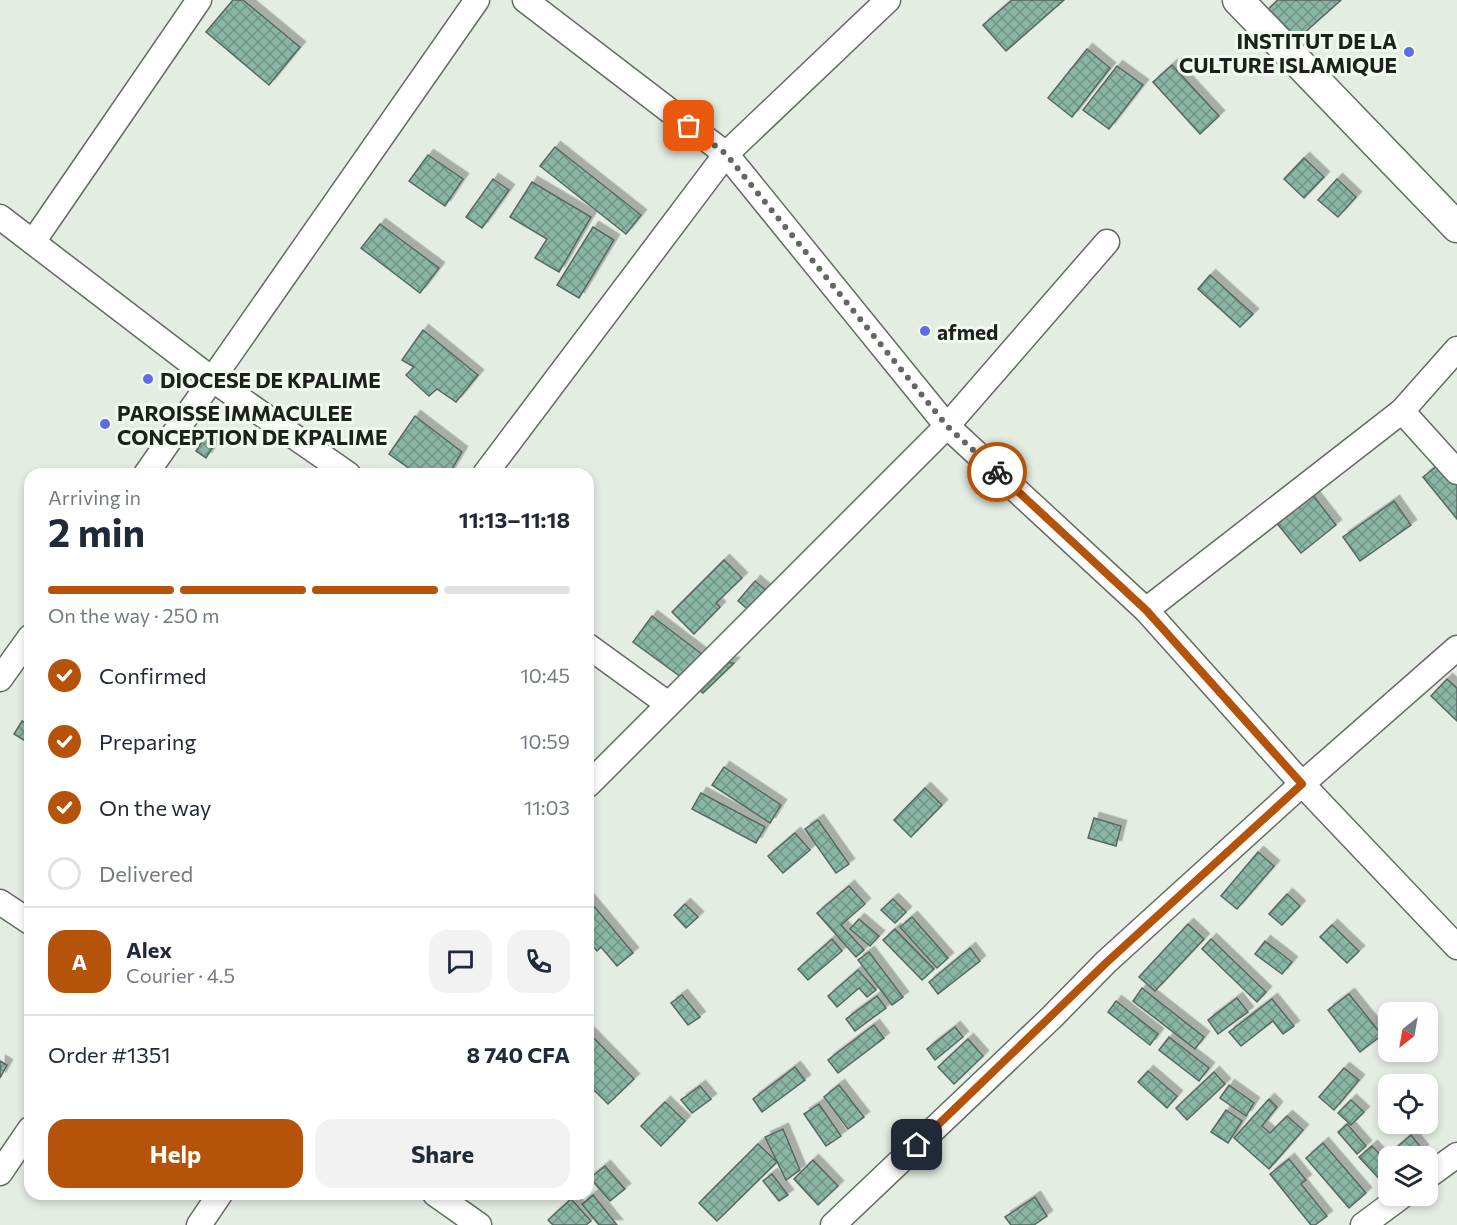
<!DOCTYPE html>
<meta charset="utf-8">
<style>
body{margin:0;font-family:Commissioner,sans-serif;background:#f2f2f3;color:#1f2937;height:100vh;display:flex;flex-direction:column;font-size:22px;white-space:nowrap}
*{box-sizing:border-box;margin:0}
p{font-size:20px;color:#747a83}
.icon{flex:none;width:33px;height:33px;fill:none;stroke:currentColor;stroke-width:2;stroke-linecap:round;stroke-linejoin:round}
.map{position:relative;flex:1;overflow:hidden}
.drawer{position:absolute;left:24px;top:468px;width:570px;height:732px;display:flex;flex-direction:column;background:#fff;border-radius:18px;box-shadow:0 3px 9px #0003}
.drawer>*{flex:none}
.needle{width:39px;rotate:211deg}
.buttons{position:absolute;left:1378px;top:1002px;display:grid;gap:12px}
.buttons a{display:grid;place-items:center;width:60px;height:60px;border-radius:12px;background:#fff;box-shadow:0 3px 9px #0003;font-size:30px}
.pin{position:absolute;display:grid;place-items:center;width:51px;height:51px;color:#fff;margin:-26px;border-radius:12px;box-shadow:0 3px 9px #0006}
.courier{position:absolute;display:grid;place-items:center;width:60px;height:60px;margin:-30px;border:4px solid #b45309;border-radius:50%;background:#fff;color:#222;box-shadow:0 2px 8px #0007}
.headline em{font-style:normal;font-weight:700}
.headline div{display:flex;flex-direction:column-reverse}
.headline{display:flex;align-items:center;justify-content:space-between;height:102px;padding:0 24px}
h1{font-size:39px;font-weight:700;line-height:45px}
.bar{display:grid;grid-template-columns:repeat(4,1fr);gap:9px 6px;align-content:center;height:72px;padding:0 24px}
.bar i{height:8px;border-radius:4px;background:#e0e1e3}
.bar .selected{background:#b45309}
.bar p{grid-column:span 4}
.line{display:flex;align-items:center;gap:15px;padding:0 24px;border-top:2px solid #e0e1e3}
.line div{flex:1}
.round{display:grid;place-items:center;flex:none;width:63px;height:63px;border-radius:18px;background:#f2f2f3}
ol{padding:0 24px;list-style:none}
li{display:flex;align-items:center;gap:18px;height:66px}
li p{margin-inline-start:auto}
li .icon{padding:6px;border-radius:50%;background:#b45309;color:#fff;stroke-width:4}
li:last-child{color:#747a83}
li i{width:33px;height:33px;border:3px solid #e0e1e3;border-radius:50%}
.primary-button{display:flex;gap:12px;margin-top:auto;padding:12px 24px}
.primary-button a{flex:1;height:69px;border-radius:18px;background:#b45309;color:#fff;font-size:24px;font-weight:700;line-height:69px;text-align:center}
.primary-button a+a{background:#f2f2f3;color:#1f2937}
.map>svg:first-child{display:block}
.building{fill:url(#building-cross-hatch);stroke:#596761;stroke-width:1.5;filter:url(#shadow)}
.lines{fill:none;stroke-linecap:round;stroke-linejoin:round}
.minor-casing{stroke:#636b62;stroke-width:27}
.tertiary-casing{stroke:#636b62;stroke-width:33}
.minor{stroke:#fff;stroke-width:24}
.tertiary{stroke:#fff;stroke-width:30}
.done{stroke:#626861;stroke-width:6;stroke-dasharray:0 10.8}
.route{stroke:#b45309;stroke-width:8}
.poi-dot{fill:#5c6de4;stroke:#f0faef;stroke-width:2}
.labels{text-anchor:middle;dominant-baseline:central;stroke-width:6;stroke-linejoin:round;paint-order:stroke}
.poi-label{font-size:21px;font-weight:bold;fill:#1d201c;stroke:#f0faef;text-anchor:start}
</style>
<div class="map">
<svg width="1457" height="1225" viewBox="0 0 1457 1225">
<defs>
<pattern id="building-cross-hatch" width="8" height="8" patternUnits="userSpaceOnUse" patternTransform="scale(1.5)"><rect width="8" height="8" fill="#8ab7a5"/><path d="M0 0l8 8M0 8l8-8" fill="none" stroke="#709486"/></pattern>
<filter id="shadow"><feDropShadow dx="5.5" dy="-5.5" stdDeviation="0" flood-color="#0004"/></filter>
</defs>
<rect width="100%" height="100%" fill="#e3ede2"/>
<g class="building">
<path d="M233,0H243L300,47L269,85L206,32Z"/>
<path d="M1012,0H1064L1006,51L983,25Z"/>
<path d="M1278,0H1341L1293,43L1265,12Z"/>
<path d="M1087,49L1110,68L1072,117L1048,98Z"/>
<path d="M1172,65L1219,116L1200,134L1153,82Z"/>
<path d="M1117,66L1143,85L1109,129L1083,110Z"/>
<path d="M555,147L641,215L626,234L540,166Z"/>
<path d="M428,155L463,179L445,206L409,181Z"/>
<path d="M1304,158L1324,177L1304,198L1284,179Z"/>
<path d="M493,179L509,190L482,228L466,217Z"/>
<path d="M1337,179L1356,197L1338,217L1318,200Z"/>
<path d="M532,182L591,217L559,272L535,258L547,239L510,217Z"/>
<path d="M380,224L439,268L420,293L361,248Z"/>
<path d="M593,227L614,240L579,298L557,285Z"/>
<path d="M1210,275L1253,314L1240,327L1198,289Z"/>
<path d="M423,330L478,375L456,402L437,389L429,396L406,375L414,367L402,360Z"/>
<path d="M415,416L462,452L449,474H417L389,454Z"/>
<path d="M206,435L216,442L206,458L196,451Z"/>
<path d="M1442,462L1457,481V519L1423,477Z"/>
<path d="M1312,494L1336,525L1301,553L1276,522Z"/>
<path d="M1394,501L1411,525L1360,561L1343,537Z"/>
<path d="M724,560L742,578L716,603L720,607L694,634L672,612Z"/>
<path d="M755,581L781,603L764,623L738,601Z"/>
<path d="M652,616L711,661L734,663L703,693L633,642Z"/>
<path d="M1447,679L1457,688V721L1431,696Z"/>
<path d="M22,721L30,726V744L14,734Z"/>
<path d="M724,767L781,805L770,823L712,785Z"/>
<path d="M925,788L942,805L911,837L894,820Z"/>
<path d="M701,793L765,827L756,843L692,809Z"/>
<path d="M1094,818L1121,826L1116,846L1088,838Z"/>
<path d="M818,820L849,864L836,873L805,829Z"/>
<path d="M795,833L810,850L783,873L768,856Z"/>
<path d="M1258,852L1274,866L1237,909L1221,896Z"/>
<path d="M849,886L865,904L841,925L864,950L856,957L817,913Z"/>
<path d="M1287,894L1300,906L1282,925L1269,914Z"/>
<path d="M588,899L633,953L617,966L601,947L597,951L588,941Z"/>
<path d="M893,899L906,912L895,923L881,910Z"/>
<path d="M685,904L698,917L686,928L674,915Z"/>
<path d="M912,917L948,958L937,968L900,927Z"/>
<path d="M859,919L879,936L870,946L850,929Z"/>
<path d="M1188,924L1204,939L1155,991L1139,977Z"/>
<path d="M1332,925L1359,951L1347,963L1320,937Z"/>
<path d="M895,929L934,969L922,980L883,940Z"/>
<path d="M832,939L842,951L808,980L798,969Z"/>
<path d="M1211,939L1266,992L1257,1002L1202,949Z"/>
<path d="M1265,941L1292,962L1282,974L1255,954Z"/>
<path d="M970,948L980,961L938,994L929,982Z"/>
<path d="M869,952L903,997L892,1005L858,960Z"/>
<path d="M858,970L876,990L867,997L859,988L837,1007L828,996Z"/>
<path d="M1142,988L1204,1037L1195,1049L1133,1001Z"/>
<path d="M1349,994L1382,1035L1360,1052L1328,1010Z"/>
<path d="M682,995L700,1017L688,1025L671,1003Z"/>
<path d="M877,996L886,1008L855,1031L846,1019Z"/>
<path d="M1237,998L1248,1012L1218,1034L1208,1020Z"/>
<path d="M1272,999L1294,1026L1283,1034L1273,1021L1241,1046L1229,1032Z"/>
<path d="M1116,1001L1158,1034L1150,1045L1108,1012Z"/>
<path d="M874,1025L884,1038L838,1073L828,1060Z"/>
<path d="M955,1027L963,1037L935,1060L927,1049Z"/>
<path d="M588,1032L634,1079L608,1104L588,1084Z"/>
<path d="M1169,1037L1209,1068L1199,1081L1159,1050Z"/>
<path d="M968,1039L983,1056L954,1084L938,1067Z"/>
<path d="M0,1061L7,1065L0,1078Z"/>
<path d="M795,1067L805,1080L762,1112L753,1099Z"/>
<path d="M1344,1068L1359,1080L1334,1110L1319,1097Z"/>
<path d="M1148,1071L1177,1096L1167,1108L1138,1082Z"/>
<path d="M1214,1072L1225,1084L1187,1120L1176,1108Z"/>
<path d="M839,1085L864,1117L848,1129L824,1097Z"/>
<path d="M1229,1085L1254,1103L1246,1116L1220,1098Z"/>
<path d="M700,1086L711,1099L692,1113L681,1100Z"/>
<path d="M1269,1099L1277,1107L1262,1126L1270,1133L1287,1116L1303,1130L1269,1169L1234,1138Z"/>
<path d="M1351,1100L1364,1112L1351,1125L1338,1113Z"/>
<path d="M665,1102L685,1121L661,1146L641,1126Z"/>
<path d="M819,1104L841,1136L826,1146L804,1114Z"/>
<path d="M1226,1110L1242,1121L1228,1143L1211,1132Z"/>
<path d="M1347,1124L1366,1146L1357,1154L1338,1132Z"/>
<path d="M783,1129L800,1170L786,1180L765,1137Z"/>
<path d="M1411,1135L1423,1150L1415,1156H1391L1389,1154Z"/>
<path d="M1323,1143L1366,1193L1349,1208L1306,1158Z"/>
<path d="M758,1144L777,1162L717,1221L699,1203Z"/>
<path d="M1372,1146L1389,1164V1182L1385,1185L1359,1157Z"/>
<path d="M1289,1159L1306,1180L1301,1184L1327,1216L1315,1225H1311L1270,1174Z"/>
<path d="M813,1160L838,1186L818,1205L794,1179Z"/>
<path d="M605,1166L625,1189L610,1201L590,1178Z"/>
<path d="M772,1174L788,1195L779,1201L763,1181Z"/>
<path d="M593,1195L617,1225H599L582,1204Z"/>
<path d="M1035,1197L1047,1216L1034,1225H1011L1005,1217Z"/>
<path d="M571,1199L591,1221L586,1225H553L548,1220Z"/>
</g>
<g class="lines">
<defs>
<g id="minor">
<path d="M525,0L726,154L947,426L1146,610L1302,784L1457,947"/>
<path d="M0,217L213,380L348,474"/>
<path d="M33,242L199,0"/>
<path d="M1402,411L1457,472"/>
<path d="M146,474L477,0"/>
<path d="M485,474L726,154L888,0"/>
<path d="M1146,610L1402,411L1457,349"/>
<path d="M588,646L668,704"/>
<path d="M0,679L30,637"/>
<path d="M588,785L947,426L1107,242"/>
<path d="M0,902L30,922"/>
<path d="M0,1173L30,1129"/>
<path d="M1428,1176L1457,1155"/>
<path d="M435,1194L479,1225"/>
<path d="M199,1225L220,1194"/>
<path d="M833,1225L1052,1017L1106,962L1302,784L1457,648"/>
<path d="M1363,1225L1402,1196"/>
</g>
<path id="tertiary" d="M1238,0L1457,227"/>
</defs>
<use href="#minor" class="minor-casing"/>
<use href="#tertiary" class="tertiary-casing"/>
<use href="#minor" class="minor"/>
<use href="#tertiary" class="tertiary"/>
</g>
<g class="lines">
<path class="done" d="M689,126L726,154L947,426L997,472"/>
<path class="route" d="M917,1145L1107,962L1302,784L1146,610L997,472"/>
</g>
<g class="poi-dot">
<circle cx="1409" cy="52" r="6"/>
<circle cx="925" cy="331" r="6"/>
<circle cx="148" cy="379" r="6"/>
<circle cx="105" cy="424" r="6"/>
</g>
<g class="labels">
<g class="poi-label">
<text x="1397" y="40" text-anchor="end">INSTITUT DE LA<tspan x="1397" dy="24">CULTURE ISLAMIQUE</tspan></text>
<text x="937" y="331">afmed</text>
<text x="160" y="379">DIOCESE DE KPALIME</text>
<text x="117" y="412">PAROISSE IMMACULEE<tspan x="117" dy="24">CONCEPTION DE KPALIME</tspan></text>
</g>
</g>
</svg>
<div class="buttons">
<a><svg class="needle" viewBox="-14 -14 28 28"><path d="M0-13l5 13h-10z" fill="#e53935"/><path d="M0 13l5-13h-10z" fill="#747a83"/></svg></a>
<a><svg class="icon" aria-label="locate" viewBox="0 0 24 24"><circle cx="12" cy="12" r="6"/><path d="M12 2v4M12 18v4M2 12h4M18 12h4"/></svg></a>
<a><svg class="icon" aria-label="layers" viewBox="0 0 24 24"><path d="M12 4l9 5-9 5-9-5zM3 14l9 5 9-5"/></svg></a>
</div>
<div class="pin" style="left:689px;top:126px;background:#ea580c"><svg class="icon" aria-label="bag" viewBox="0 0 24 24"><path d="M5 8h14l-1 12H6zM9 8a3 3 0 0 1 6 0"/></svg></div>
<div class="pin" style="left:917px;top:1145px;background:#1f2937"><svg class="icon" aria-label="home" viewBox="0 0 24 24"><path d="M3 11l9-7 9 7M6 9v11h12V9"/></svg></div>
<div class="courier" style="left:997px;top:472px"><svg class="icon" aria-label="bike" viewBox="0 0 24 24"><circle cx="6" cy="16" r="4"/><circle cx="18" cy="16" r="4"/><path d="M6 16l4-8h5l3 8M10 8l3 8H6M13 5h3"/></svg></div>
<section class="drawer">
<div class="headline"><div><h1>2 min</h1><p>Arriving in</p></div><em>11:13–11:18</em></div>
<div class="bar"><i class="selected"></i><i class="selected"></i><i class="selected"></i><i></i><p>On the way · 250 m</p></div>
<ol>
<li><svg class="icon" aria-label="check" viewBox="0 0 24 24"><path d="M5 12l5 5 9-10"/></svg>Confirmed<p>10:45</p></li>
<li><svg class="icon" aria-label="check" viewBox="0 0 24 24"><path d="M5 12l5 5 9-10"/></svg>Preparing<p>10:59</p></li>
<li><svg class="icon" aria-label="check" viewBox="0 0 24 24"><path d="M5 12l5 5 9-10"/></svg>On the way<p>11:03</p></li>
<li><i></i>Delivered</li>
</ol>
<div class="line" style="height:108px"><b class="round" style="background:#b45309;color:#fff">A</b><div><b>Alex</b><p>Courier · 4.5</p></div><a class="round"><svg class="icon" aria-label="chat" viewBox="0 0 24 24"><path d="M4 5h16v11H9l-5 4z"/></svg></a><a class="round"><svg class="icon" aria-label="phone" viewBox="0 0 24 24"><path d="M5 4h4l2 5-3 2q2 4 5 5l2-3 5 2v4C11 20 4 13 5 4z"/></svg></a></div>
<div class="line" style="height:78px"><div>Order #1351</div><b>8 740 CFA</b></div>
<div class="primary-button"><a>Help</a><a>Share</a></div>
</section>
</div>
